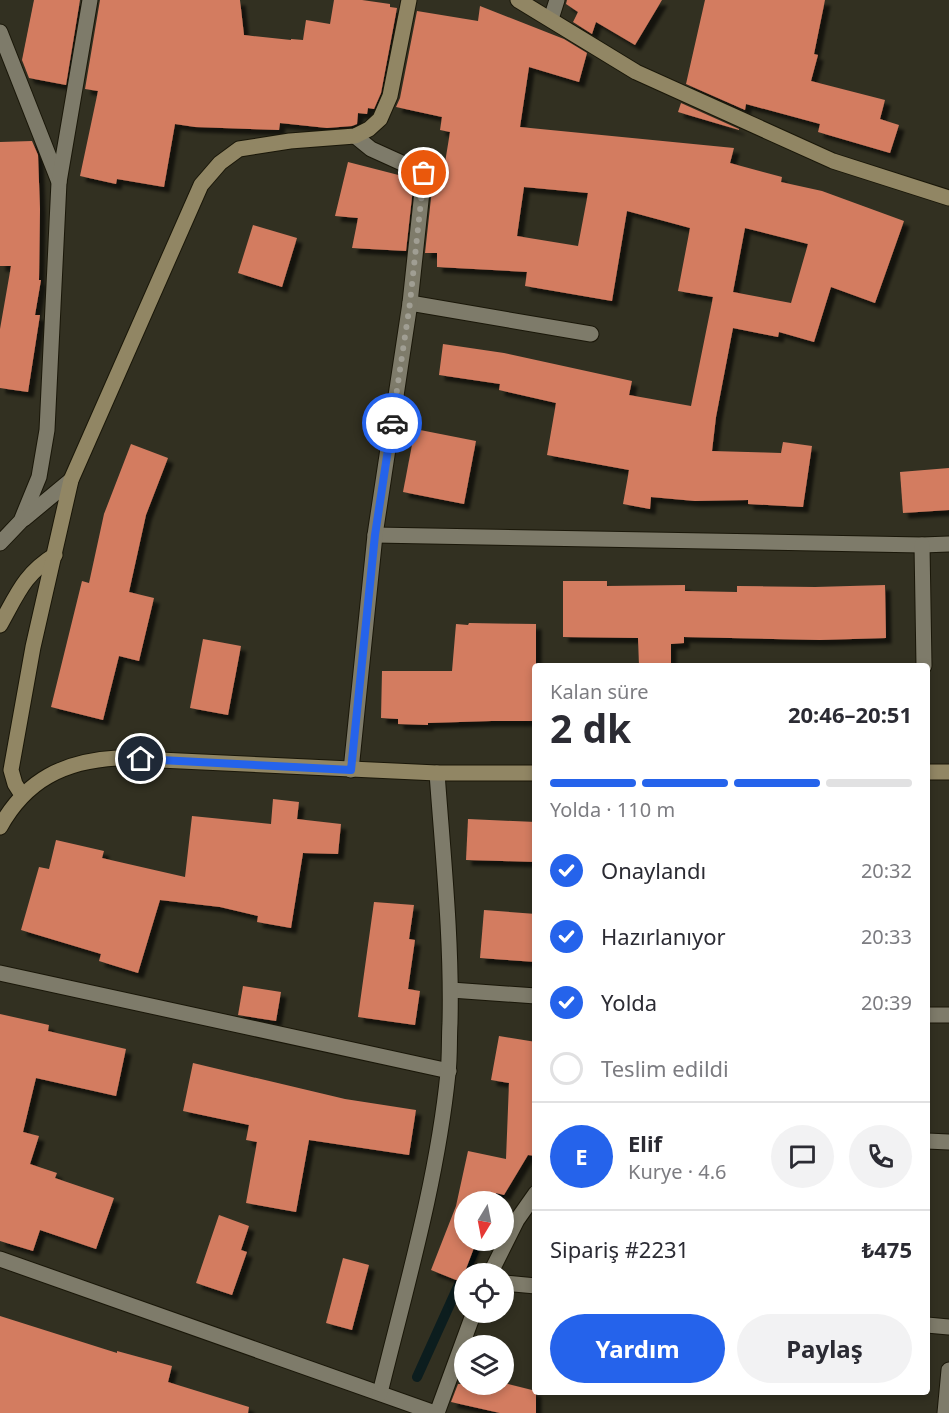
<!DOCTYPE html>
<html lang="tr">
<meta charset="utf-8">
<style>
body{margin:0;font-family:"Noto Sans",sans-serif;background:#f2f2f3;color:#2b2b33;height:100vh;display:flex;flex-direction:column;font-size:22px;white-space:nowrap}
*{box-sizing:border-box;margin:0}
p{font-size:20px;color:#7c7c81}
.icon{flex:none;width:33px;height:33px;fill:none;stroke:currentColor;stroke-width:2;stroke-linecap:round;stroke-linejoin:round}
.map{position:relative;flex:1;overflow:hidden}
.details{position:absolute;left:532px;top:663px;width:398px;height:732px;display:flex;flex-direction:column;background:#fff;border-radius:6px;box-shadow:0 3px 9px #0003}
.details>*{flex:none}
.needle{width:39px;rotate:190deg}
.buttons{position:absolute;left:454px;top:1191px;display:grid;gap:12px}
.buttons a{display:grid;place-items:center;width:60px;height:60px;border-radius:50%;background:#fff;box-shadow:0 3px 9px #0003;font-size:30px}
.pin{position:absolute;display:grid;place-items:center;width:51px;height:51px;color:#fff;margin:-26px;border:3px solid #fff;border-radius:50%;box-shadow:0 2px 6px #0007}
.courier{position:absolute;display:grid;place-items:center;width:60px;height:60px;margin:-30px;border:4px solid #2563eb;border-radius:50%;background:#fff;color:#222;box-shadow:0 2px 8px #0007}
.head em{font-style:normal;font-weight:700}
.head div{display:flex;flex-direction:column-reverse}
.head{display:flex;align-items:center;justify-content:space-between;height:102px;padding:0 18px}
h1{font-size:39px;font-weight:700;line-height:45px}
.bar{display:grid;grid-template-columns:repeat(4,1fr);gap:9px 6px;align-content:center;height:72px;padding:0 18px}
.bar i{height:8px;border-radius:4px;background:#e1e1e2}
.bar .selected{background:#2563eb}
.bar p{grid-column:span 4}
.line{display:flex;align-items:center;gap:15px;padding:0 18px;border-top:2px solid #e1e1e2}
.line div{flex:1}
.round{display:grid;place-items:center;flex:none;width:63px;height:63px;border-radius:32px;background:#f2f2f3}
ol{padding:0 18px;list-style:none}
li{display:flex;align-items:center;gap:18px;height:66px}
li p{margin-inline-start:auto}
li .icon{padding:6px;border-radius:50%;background:#2563eb;color:#fff;stroke-width:4}
li:last-child{color:#7c7c81}
li i{width:33px;height:33px;border:3px solid #e1e1e2;border-radius:50%}
.cta{display:flex;gap:12px;margin-top:auto;padding:12px 18px}
.cta a{flex:1;height:69px;border-radius:36px;background:#2563eb;color:#fff;font-size:24px;font-weight:700;line-height:69px;text-align:center}
.cta a+a{background:#f2f2f3;color:#2b2b33}
.map>svg:first-child{display:block}
.lines{fill:none;stroke-linecap:round;stroke-linejoin:round}
.stream{stroke:#0c1d1e;stroke-width:10}
.building{fill:#d37c61;fill-rule:evenodd;filter:url(#shadow)}
.lane-casing{stroke:#1a1709;stroke-width:17}
.street-casing{stroke:#1a1709;stroke-width:17}
.secondary-casing{stroke:#1a1709;stroke-width:17}
.lane{stroke:#7e7b6a;stroke-width:15}
.street{stroke:#7e7b6a;stroke-width:15}
.secondary{stroke:#918664;stroke-width:15}
.done{stroke:#a09e93;stroke-width:6;stroke-dasharray:0 10.8}
.route{stroke:#2563eb;stroke-width:8}
</style>
<div class="map">
<svg width="949" height="1413" viewBox="0 0 949 1413">
<defs>
<filter id="shadow"><feDropShadow dx="5.5" dy="5.5" stdDeviation="1.5" flood-color="#0009"/></filter>
</defs>
<rect width="100%" height="100%" fill="#323021"/>
<g class="lines">
<g class="stream">
<path d="M496,1202L506,1181"/>
<path d="M417,1377L479,1240"/>
</g>
</g>
<g class="building">
<path d="M34,0H80L66,85L29,78L22,60Z"/>
<path d="M100,0H240L244,35L291,40V39L303,40L306,20L330,24L334,0H362L390,4V7L397,8L381,93L374,109L368,108L367,114L358,113L357,124L352,126L327,128L280,123L279,130L195,127L175,124L164,187L117,179L116,184L80,176L98,91L85,89Z"/>
<path d="M567,0H662L635,45L596,22L592,34L573,22L578,12L566,4Z"/>
<path d="M705,0H825L814,54L818,55L811,81L885,100L880,119L899,125L890,153L818,132L820,124L746,104L745,110L686,84Z"/>
<path d="M480,6L564,39L587,53L579,82L529,67L520,127L734,148L730,163L782,177L781,182L822,191L904,221L875,303L831,287L814,342L779,332L778,337L733,328L716,417L712,451L781,453L783,442L812,446L803,507L748,504V500L695,501L651,497L650,509L623,504L629,470L547,455L556,403L499,390L500,384L439,375L443,344L504,353L632,381L629,395L691,406L713,297L678,291L690,228L627,211L612,301L525,286L527,272L437,267V253H425L433,180L442,181L450,132L440,130L442,117L396,107L400,98L417,11L478,21ZM524,187L588,193L578,246L517,236ZM745,228L808,244L791,303L733,292Z"/>
<path d="M681,103L739,129V130L678,112Z"/>
<path d="M32,141L38,155L40,209L39,280H41L35,315H40L28,392L0,388V329L11,266H0V142Z"/>
<path d="M348,162L414,179L406,251L352,248L358,218L335,216Z"/>
<path d="M253,225L297,238L282,287L238,273Z"/>
<path d="M415,429L476,441L464,504L403,492Z"/>
<path d="M131,444L168,458L146,515L129,592L154,598L139,661L119,656L103,720L51,707L82,581L89,583L104,514Z"/>
<path d="M949,468V510L903,513L900,472Z"/>
<path d="M563,581H607V586L685,585V591L737,592V586L815,587L885,585L886,638L820,640L684,637V643L671,644V666H639L638,638L563,637Z"/>
<path d="M469,623L536,624V721H491L428,723V725L398,724V719L381,718L382,671H452L456,624L468,625Z"/>
<path d="M203,639L241,646L228,715L190,708Z"/>
<path d="M273,799L299,802L297,819L341,824L338,854L303,853L291,928L257,922L258,916L220,907L160,900L138,973L99,961L101,954L21,930L39,867L49,869L56,840L104,851L102,858L185,877L192,816L271,824Z"/>
<path d="M468,819L536,822V862L466,860Z"/>
<path d="M374,902L414,905L409,939L415,940L408,989L420,991L415,1025L358,1017Z"/>
<path d="M484,910L536,914V962L480,958Z"/>
<path d="M243,986L281,992L276,1021L238,1015Z"/>
<path d="M0,1014L49,1025L48,1031L126,1049L116,1096L36,1078L23,1132L39,1136L30,1164L57,1173L55,1178L114,1198L96,1249L40,1230L33,1251L0,1241Z"/>
<path d="M499,1036L536,1042V1156L528,1155L504,1195L496,1193L492,1202H465V1240H477L461,1282L431,1270L456,1206L468,1151L506,1159L509,1083L491,1080Z"/>
<path d="M193,1063L345,1099L416,1110L409,1155L309,1140L296,1212L246,1203L257,1142L246,1140L249,1125L183,1111Z"/>
<path d="M219,1215L249,1226L241,1250L247,1252L232,1295L196,1283Z"/>
<path d="M343,1258L369,1265L352,1330L326,1323Z"/>
<path d="M0,1316L117,1353V1351L172,1366L168,1382L249,1407L248,1413H0Z"/>
<path d="M458,1384H508L536,1391V1413H500L451,1402Z"/>
</g>
<g class="lines">
<defs>
<g id="lane">
<path d="M410,303L591,334"/>
<path d="M451,990L536,996"/>
</g>
<g id="street">
<path d="M551,19L557,0"/>
<path d="M0,32L59,182L47,430L39,477L21,521L0,543"/>
<path d="M59,182L90,0"/>
<path d="M24,519L71,480"/>
<path d="M375,535L922,545L949,544"/>
<path d="M922,545L924,666"/>
<path d="M351,770L375,535L410,303L424,173L371,149L355,136"/>
<path d="M0,973L449,1071"/>
<path d="M927,1015H949"/>
<path d="M927,1141L949,1142"/>
<path d="M0,1259L435,1413"/>
<path d="M490,1274L517,1220L536,1193"/>
<path d="M504,1283L536,1286"/>
<path d="M927,1325L949,1327"/>
<path d="M380,1393C406,1287 437,1182 448,1073C450,1056 449,1039 450,1023C452,940 443,856 437,773"/>
<path d="M437,1413L474,1312"/>
<path d="M945,1413L949,1370"/>
</g>
<g id="secondary">
<path d="M518,0L636,72L833,161L949,198"/>
<path d="M0,625C17,595 24,574 55,555"/>
<path d="M927,772H949"/>
<path d="M22,795L15,784L11,770L33,647L71,480L201,185L220,163L239,149L290,141L355,136L369,129L380,119L390,96L409,0"/>
<path d="M0,827C26,780 64,761 117,758L437,773H536"/>
</g>
</defs>
<use href="#lane" class="lane-casing"/>
<use href="#street" class="street-casing"/>
<use href="#secondary" class="secondary-casing"/>
<use href="#lane" class="lane"/>
<use href="#street" class="street"/>
<use href="#secondary" class="secondary"/>
</g>
<g class="lines">
<path class="done" d="M392,423L410,303L424,173"/>
<path class="route" d="M141,759L351,770L375,535L392,423"/>
</g>
</svg>
<div class="buttons">
<a><svg class="needle" viewBox="-14 -14 28 28"><path d="M0-13l5 13h-10z" fill="#e53935"/><path d="M0 13l5-13h-10z" fill="#7c7c81"/></svg></a>
<a><svg class="icon" aria-label="locate" viewBox="0 0 24 24"><circle cx="12" cy="12" r="6"/><path d="M12 2v4M12 18v4M2 12h4M18 12h4"/></svg></a>
<a><svg class="icon" aria-label="layers" viewBox="0 0 24 24"><path d="M12 4l9 5-9 5-9-5zM3 14l9 5 9-5"/></svg></a>
</div>
<div class="pin" style="left:424px;top:173px;background:#ea580c"><svg class="icon" aria-label="bag" viewBox="0 0 24 24"><path d="M5 8h14l-1 12H6zM9 8a3 3 0 0 1 6 0"/></svg></div>
<div class="pin" style="left:141px;top:759px;background:#1f2937"><svg class="icon" aria-label="home" viewBox="0 0 24 24"><path d="M3 11l9-7 9 7M6 9v11h12V9"/></svg></div>
<div class="courier" style="left:392px;top:423px"><svg class="icon" aria-label="car" viewBox="0 0 24 24"><path d="M5 17H2v-5l4-1 3-4h7l3 4 3 1v5h-3M9 17h6M6 11h13"/><circle cx="7" cy="17" r="2"/><circle cx="17" cy="17" r="2"/></svg></div>
<section class="details">
<div class="head"><div><h1>2 dk</h1><p>Kalan süre</p></div><em>20:46–20:51</em></div>
<div class="bar"><i class="selected"></i><i class="selected"></i><i class="selected"></i><i></i><p>Yolda · 110 m</p></div>
<ol>
<li><svg class="icon" aria-label="check" viewBox="0 0 24 24"><path d="M5 12l5 5 9-10"/></svg>Onaylandı<p>20:32</p></li>
<li><svg class="icon" aria-label="check" viewBox="0 0 24 24"><path d="M5 12l5 5 9-10"/></svg>Hazırlanıyor<p>20:33</p></li>
<li><svg class="icon" aria-label="check" viewBox="0 0 24 24"><path d="M5 12l5 5 9-10"/></svg>Yolda<p>20:39</p></li>
<li><i></i>Teslim edildi</li>
</ol>
<div class="line" style="height:108px"><b class="round" style="background:#2563eb;color:#fff">E</b><div><b>Elif</b><p>Kurye · 4.6</p></div><a class="round"><svg class="icon" aria-label="chat" viewBox="0 0 24 24"><path d="M4 5h16v11H9l-5 4z"/></svg></a><a class="round"><svg class="icon" aria-label="phone" viewBox="0 0 24 24"><path d="M5 4h4l2 5-3 2q2 4 5 5l2-3 5 2v4C11 20 4 13 5 4z"/></svg></a></div>
<div class="line" style="height:78px"><div>Sipariş #2231</div><b>₺475</b></div>
<div class="cta"><a>Yardım</a><a>Paylaş</a></div>
</section>
</div>
